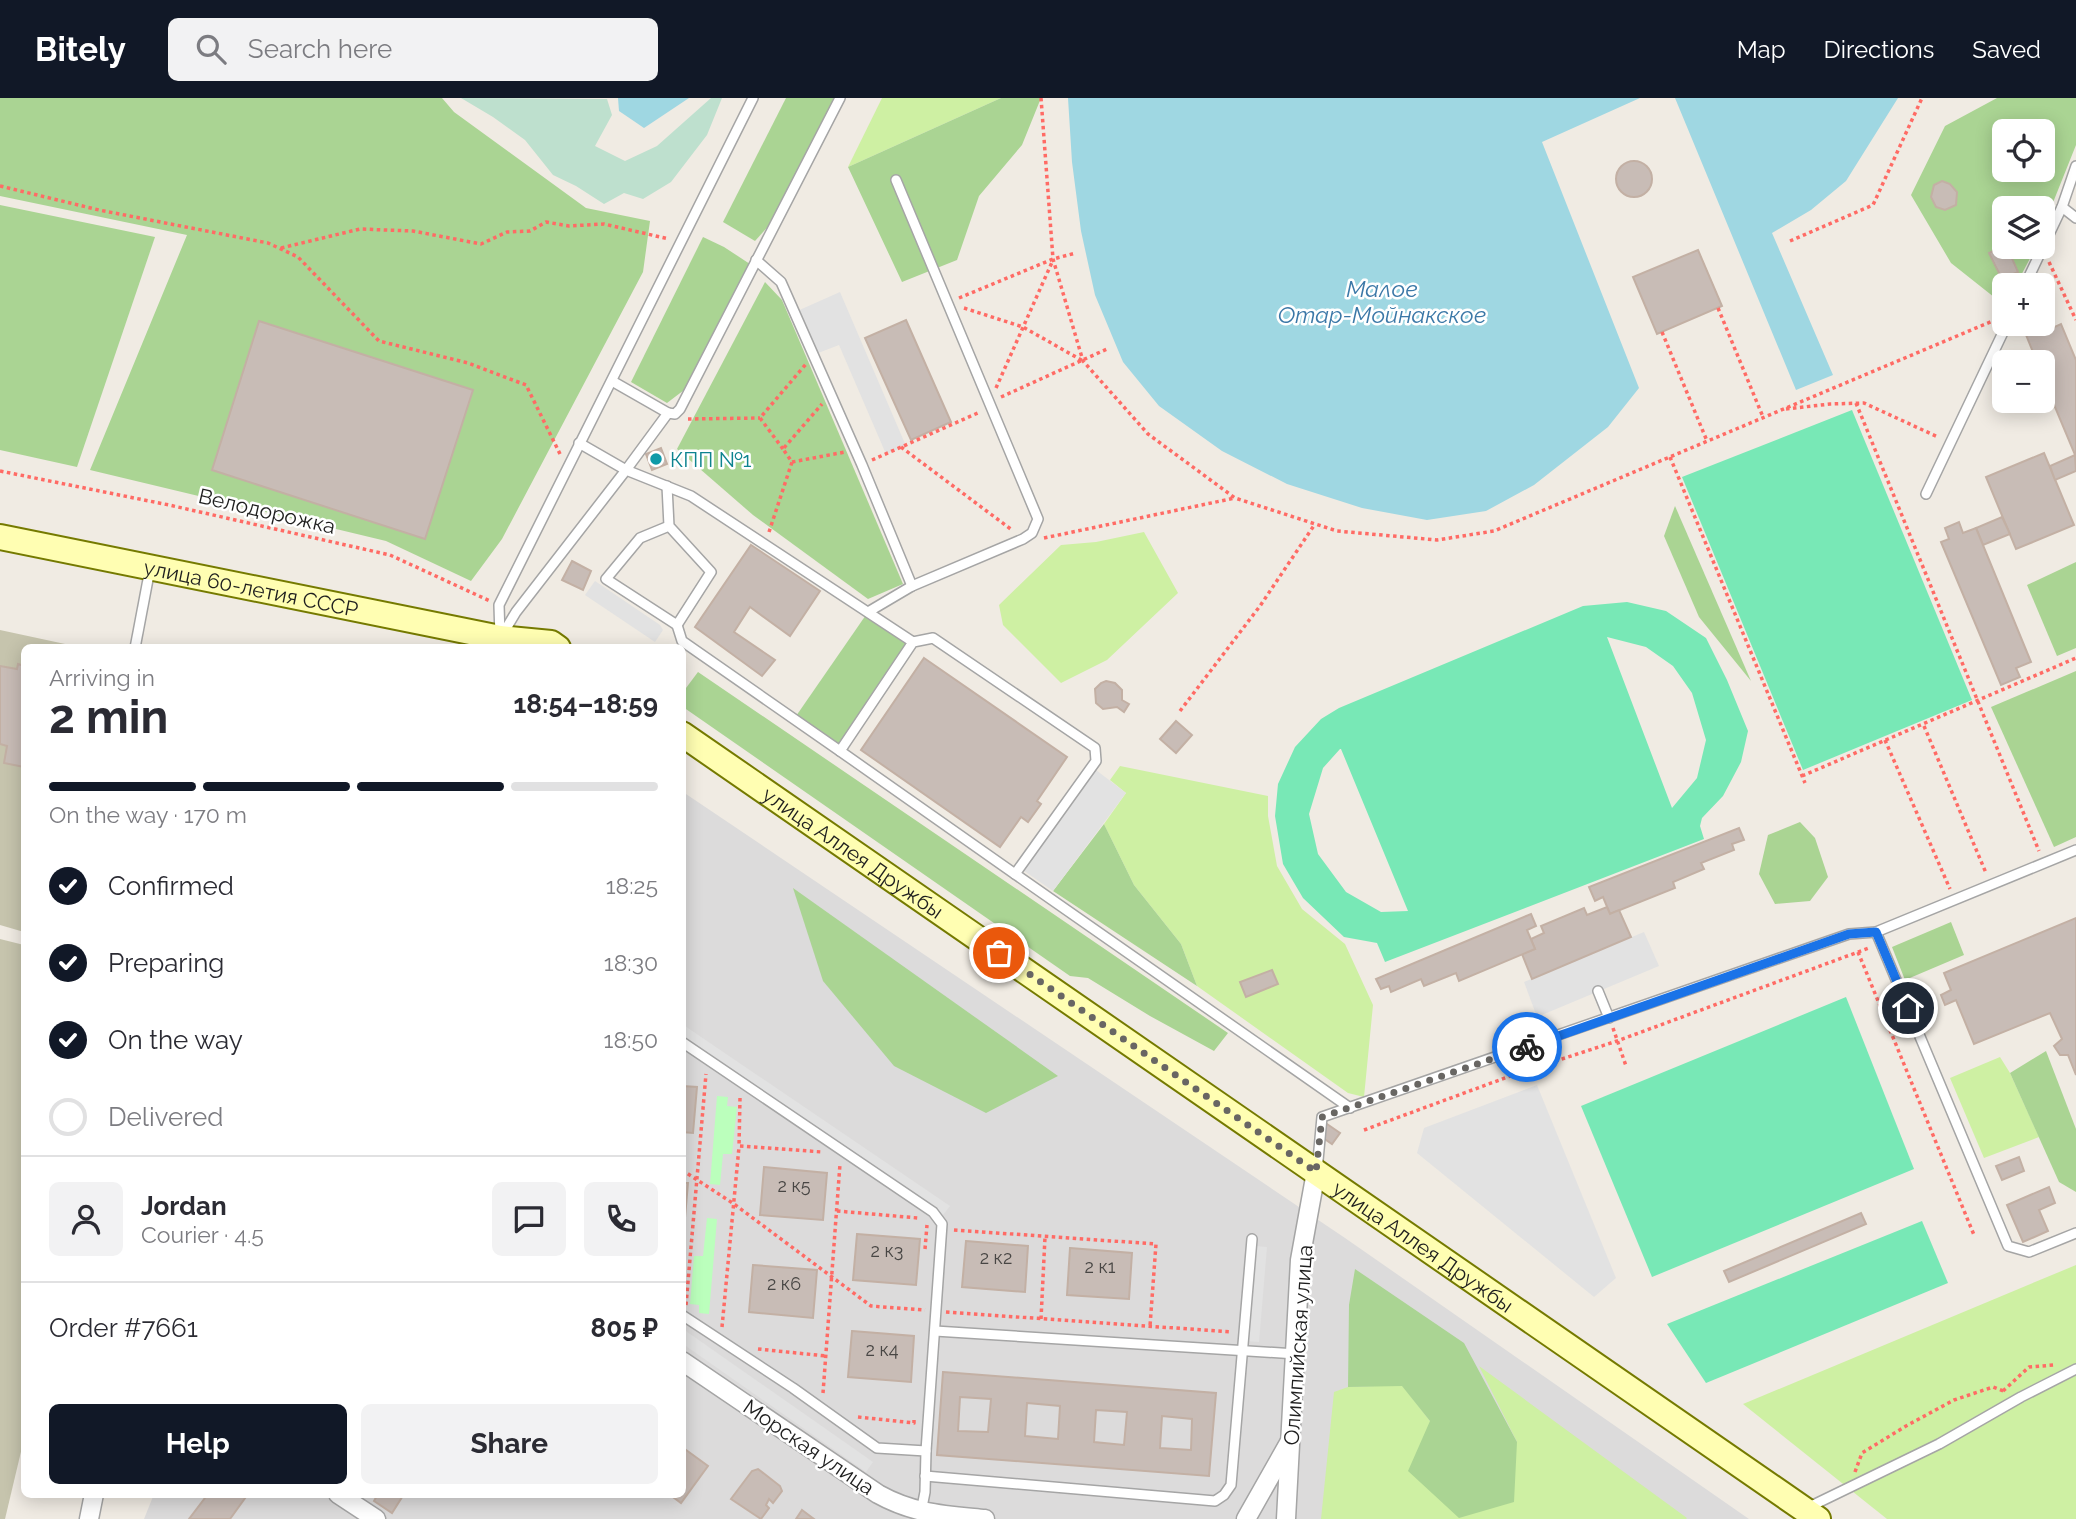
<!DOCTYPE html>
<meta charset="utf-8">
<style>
body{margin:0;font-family:Raleway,sans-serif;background:#f2f2f3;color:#2b2b33;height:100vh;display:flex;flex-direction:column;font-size:26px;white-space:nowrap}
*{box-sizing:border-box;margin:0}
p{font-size:23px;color:#7c7c81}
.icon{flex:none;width:38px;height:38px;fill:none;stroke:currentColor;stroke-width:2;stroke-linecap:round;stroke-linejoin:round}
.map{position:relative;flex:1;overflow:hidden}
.drawer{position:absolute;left:21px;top:546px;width:665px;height:854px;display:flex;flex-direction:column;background:#fff;border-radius:10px;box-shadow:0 4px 18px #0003}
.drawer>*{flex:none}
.tools{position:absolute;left:1992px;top:21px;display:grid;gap:14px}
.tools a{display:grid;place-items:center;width:63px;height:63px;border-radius:10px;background:#fff;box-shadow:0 4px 18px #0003;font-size:35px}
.pin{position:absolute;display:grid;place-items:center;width:60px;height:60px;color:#fff;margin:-30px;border:4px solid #fff;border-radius:50%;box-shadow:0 2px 7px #0007}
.courier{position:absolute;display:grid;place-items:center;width:70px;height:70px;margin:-35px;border:5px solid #1a73e8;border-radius:50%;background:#fff;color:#222;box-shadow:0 2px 9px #0007}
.overview em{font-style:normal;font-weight:700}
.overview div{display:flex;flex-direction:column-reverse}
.overview{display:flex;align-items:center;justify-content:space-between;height:119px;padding:0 28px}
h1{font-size:46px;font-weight:700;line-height:52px}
.bar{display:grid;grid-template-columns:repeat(4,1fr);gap:10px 7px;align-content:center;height:84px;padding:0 28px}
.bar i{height:9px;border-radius:5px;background:#e1e1e2}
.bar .selected{background:#111827}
.bar p{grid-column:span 4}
.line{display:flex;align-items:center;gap:18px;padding:0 28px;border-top:2px solid #e1e1e2}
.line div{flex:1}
.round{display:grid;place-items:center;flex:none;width:74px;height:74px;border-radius:10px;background:#f2f2f3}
ol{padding:0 28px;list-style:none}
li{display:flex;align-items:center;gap:21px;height:77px}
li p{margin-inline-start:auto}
li .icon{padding:7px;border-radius:50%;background:#111827;color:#fff;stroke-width:4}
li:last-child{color:#7c7c81}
li i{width:38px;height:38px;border:4px solid #e1e1e2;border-radius:50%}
.primary-button{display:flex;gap:14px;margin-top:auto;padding:14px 28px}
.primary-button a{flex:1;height:80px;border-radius:10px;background:#111827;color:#fff;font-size:28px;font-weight:700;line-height:80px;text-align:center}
.primary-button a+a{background:#f2f2f3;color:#2b2b33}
header{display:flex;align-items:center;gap:42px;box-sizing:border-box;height:98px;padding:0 35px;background:#111827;color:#fff}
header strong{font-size:33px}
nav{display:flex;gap:38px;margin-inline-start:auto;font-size:24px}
.search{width:490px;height:63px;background:#f2f2f3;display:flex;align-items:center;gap:18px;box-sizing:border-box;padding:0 24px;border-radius:10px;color:#7c7c81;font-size:26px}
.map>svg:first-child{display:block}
.residential{fill:#dcdbdb}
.construction{fill:#c6c4ad}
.grass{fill:#cef0a3}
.forest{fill:#aad493;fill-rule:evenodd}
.wetland{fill:#bee0ce}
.park{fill:#bbffbc}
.pitch{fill:#78e8b6;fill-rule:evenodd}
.parking{fill:#e2e2e2}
.water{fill:#9fd7e2}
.building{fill:#c8bcb6;stroke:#c3b0a4;stroke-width:2;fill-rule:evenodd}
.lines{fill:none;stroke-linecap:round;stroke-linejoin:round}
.service-casing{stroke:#a5a5a5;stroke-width:12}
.minor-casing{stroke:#a5a5a5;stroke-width:21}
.secondary-casing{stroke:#757a00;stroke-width:28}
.path{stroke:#ff6b65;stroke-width:3.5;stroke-dasharray:3.5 3.5;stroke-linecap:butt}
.service{stroke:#fff;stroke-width:9}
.minor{stroke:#fff;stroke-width:18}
.secondary{stroke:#fffeb2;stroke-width:24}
.done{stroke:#686663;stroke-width:7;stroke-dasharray:0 12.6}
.route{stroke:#1a73e8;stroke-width:9}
.culture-dot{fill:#0f9aa8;stroke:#fff;stroke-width:2.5}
.labels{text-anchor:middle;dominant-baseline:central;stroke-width:5;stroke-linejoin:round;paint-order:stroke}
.number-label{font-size:18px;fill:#484644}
.culture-label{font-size:21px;fill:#0d838f;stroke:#fff;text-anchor:start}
.street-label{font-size:21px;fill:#1e1e1e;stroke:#fff}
.water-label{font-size:23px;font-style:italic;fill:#3b78a7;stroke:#fff}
</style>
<header>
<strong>Bitely</strong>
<div class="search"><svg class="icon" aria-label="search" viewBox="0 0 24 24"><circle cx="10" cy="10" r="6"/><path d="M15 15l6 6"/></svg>Search here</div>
<nav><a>Map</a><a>Directions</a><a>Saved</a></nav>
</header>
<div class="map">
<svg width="2076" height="1421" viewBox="0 0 2076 1421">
<rect width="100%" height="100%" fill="#f0ebe3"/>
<path class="residential" d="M683,694L1345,1140L1749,1421H144L154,1396H682Z"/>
<g class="construction">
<path d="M0,532L79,549L24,550V834L0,827Z"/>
<path d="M0,841L24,847V1341L5,1421H0Z"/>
</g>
<g class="grass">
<path d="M882,0H1001L848,69Z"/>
<path d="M1144,434L1178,495L1107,562L1061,585L1003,527L999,507L1061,447L1096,444Z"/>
<path d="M1120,668L1268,698V718L1277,768L1302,811L1345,846L1373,907L1364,999L1348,995L1197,888L1181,846L1134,787L1104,726L1126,695L1110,682Z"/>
<path d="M2000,959L2010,975L2039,1039L1984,1060L1950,980Z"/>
<path d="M2076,1167V1421H1887L1743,1306Z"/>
<path d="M1479,1268L1687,1420L1686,1421H1321L1334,1294L1348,1289L1402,1287L1430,1323L1517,1344Z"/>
</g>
<g class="forest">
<path d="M0,0H442L454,14L586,110L650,123L643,174L502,441L471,483L386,443L90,372L187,137L0,98Z"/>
<path d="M786,0H838L779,116L755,143L723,124Z"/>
<path d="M1001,0H1041L1022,47L979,98L957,162L902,184L848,69Z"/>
<path d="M1997,0H2076V47L2042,132V110H2004V149H2036L2016,187H2004V207L1951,165L1911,97L1945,28ZM2004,33H2042V72H2004Z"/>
<path d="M0,107L155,139L77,369L0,352Z"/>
<path d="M703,139L724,149L753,168L692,286L667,305L631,284Z"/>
<path d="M765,184L782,202L903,486L868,501L753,417L677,351Z"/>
<path d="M1675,408L1751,583L1699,519L1664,438Z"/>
<path d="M2076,464V550L2057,558L2027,487Z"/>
<path d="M868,514L913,544L840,653L794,621Z"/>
<path d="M2076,573V739L2054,749L1991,609Z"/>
<path d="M698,574L1228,935L1214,953L1150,918L1088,880L1070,878L683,609V594Z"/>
<path d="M1800,724L1815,740L1828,779L1810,803L1775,806L1759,776L1768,737Z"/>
<path d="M1104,726L1134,787L1181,846L1197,888L1053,793Z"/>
<path d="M793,790L1058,978L986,1015L894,968L823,883Z"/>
<path d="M1951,824L1964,857L1905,882L1892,849Z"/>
<path d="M2046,953L2076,1031V1094L2059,1084L2010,975Z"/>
<path d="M1355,1171L1464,1245L1517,1344L1514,1404L1459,1420L1408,1373L1430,1323L1402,1288L1348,1289L1349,1207Z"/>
</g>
<path class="wetland" d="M461,0L607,1L612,17L595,48L625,63L657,48L711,0H722L707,37L671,84L643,101L624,95L604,106L576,88L553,77L525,42L493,19Z"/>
<g class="park">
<path d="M717,998L728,999L727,1008L737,1009L732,1056H723L720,1087L710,1086Z"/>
<path d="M707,1120L717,1121L709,1216L699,1215V1207L690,1206L694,1158H703Z"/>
</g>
<g class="pitch">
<path d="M1852,312L1972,602L1803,672L1682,379Z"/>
<path d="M1627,504L1666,513L1706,540L1727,582L1748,633L1741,664L1723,698L1702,720L1700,728L1704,741L1385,864L1377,845L1344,839L1303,800L1283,766L1275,718L1278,686L1295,649L1321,621L1339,610L1583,508ZM1607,539L1646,549L1673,568L1692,595L1706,642L1697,680L1672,710ZM1340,651H1341L1408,813L1381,814L1346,794L1318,756L1309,716L1323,670Z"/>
<path d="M1846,899L1914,1071L1652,1179L1581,1008Z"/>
<path d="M1922,1123L1948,1185L1706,1285L1667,1226Z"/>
</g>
<g class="parking">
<path d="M840,194L906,348L886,356L839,247L813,257L795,214Z"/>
<path d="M595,483L660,527L663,532L655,544L585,497Z"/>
<path d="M1092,669L1126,695L1053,793L1020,770Z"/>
<path d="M1644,834L1659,868L1537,919L1524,884Z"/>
<path d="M682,926L950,1108L943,1117L683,939Z"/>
<path d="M1537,987L1616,1180L1594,1199L1417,1055L1424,1030Z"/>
<path d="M1255,1148L1267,1149L1259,1244L1246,1243Z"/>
<path d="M683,1231L873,1364L866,1374L683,1246Z"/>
</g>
<g class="water">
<path d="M618,0H689L644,30L619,13Z"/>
<path d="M1068,0H1640L1542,44L1639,290L1608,329L1534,387L1486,413L1427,422L1362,410L1287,386L1222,353L1159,308L1123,264L1095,197L1081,133L1072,64Z"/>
<path d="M1675,0H1898L1846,83L1811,112L1772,135L1833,277L1796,292Z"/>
</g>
<g class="building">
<circle cx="1634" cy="81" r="18"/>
<path d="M1942,83L1950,86L1957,94L1956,107L1945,112L1936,109L1931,99L1934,87Z"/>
<path d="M2004,148L2007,149L2018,174L2002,181L1989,155Z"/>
<path d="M1698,152L1722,208L1657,236L1633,179Z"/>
<path d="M906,222L951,324L911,342L865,240Z"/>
<path d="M2042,222L2046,233L2061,226L2076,262V359L2042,278V264H2037L2022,227L2042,226Z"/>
<path d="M259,223L473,292L425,441L212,372Z"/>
<path d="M661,350L667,366L652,372L646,356Z"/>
<path d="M2044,355L2074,427L2016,451L1986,379Z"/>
<path d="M2075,357L2076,373L2055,382L2050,368Z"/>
<path d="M2002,419L2010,436L1983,447L1976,430Z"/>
<path d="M1959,424L1963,435L1976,430L2031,564L2016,570L2020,579L2001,587L1941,444L1949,441L1945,430Z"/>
<path d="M751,447L820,493L790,538L750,509L734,534L775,562L762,578L695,529Z"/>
<path d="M572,463L591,473L583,492L562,482Z"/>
<path d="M924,560L1067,659L1037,703L1041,706L1028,724L1021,719L1000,749L861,652Z"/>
<path d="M18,566L24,568V669L4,665L7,648L0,646V568L17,571Z"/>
<path d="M1106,583L1115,585L1122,592V602L1129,606L1124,614L1117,609L1103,611L1096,605L1095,591L1101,585Z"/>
<path d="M1176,623L1192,637L1176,655L1160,641Z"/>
<path d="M1739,730L1744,742L1732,746L1734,752L1701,765L1704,771L1673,784L1675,790L1610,816L1603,799L1595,803L1589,789Z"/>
<path d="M1607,809L1610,816L1619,812L1631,839L1532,881L1522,856L1535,851L1531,841L1544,835L1541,828L1584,810L1587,817Z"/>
<path d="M1531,816L1536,828L1527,832L1535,851L1459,883L1456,875L1424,888L1421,881L1391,894L1389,888L1381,891L1376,881Z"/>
<path d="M2076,820V977L2068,957H2060L2054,948L2062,941L2050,915L1974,946L1956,902L1945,907L1941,897L1951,892L1944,875Z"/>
<path d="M1272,872L1278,886L1246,899L1240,884Z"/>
<path d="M682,988L697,989L693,1035L682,1034Z"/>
<path d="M1327,1026L1340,1035L1332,1046L1319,1037Z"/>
<path d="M2019,1059L2024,1073L2002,1082L1996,1068Z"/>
<path d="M764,1069L827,1075L823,1122L760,1117Z"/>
<path d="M682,1085H688L684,1131L682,1130Z"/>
<path d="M2049,1089L2055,1105L2039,1112L2048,1133L2023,1144L2007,1107Z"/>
<path d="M1861,1115L1866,1126L1729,1184L1724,1173Z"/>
<path d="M857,1136L920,1141L916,1187L853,1182Z"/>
<path d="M966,1143L1028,1148L1025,1194L962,1189Z"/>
<path d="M1070,1150L1132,1155L1129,1201L1067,1197Z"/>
<path d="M753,1167L817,1172L813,1220L749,1214Z"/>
<path d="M852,1233L914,1238L911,1284L848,1279Z"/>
<path d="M943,1274L1216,1295L1209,1378L937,1357ZM960,1299L991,1301L988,1334L958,1333ZM1027,1305L1060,1308L1058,1341L1025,1338ZM1096,1312L1127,1314L1124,1347L1094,1344ZM1162,1318L1192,1321L1191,1352L1160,1350Z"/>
<path d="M682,1349L708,1368L681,1405L669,1396H682Z"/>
<path d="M758,1371L780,1388L782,1393L773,1405L769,1401L766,1407L769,1410L761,1421L731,1401L752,1373Z"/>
<path d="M208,1396H248L230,1421H189Z"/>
<path d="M378,1396H404L392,1415L374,1403Z"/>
<path d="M802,1412L814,1421H796Z"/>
</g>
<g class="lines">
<defs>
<g id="service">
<path d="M2062,109L2076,120"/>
<path d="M756,162L781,184L862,367L912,488"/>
<path d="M2025,187L2062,109L2076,68"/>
<path d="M612,283L668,315"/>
<path d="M579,345L626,372L668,315L675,316L680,311L840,0"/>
<path d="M667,388L669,428L711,474L677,527L606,481L640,440L669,428"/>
<path d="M1926,396L2007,226"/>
<path d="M868,514L912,488L1023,441L1032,435L1038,421L896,82"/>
<path d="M677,527L682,543L840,653"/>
<path d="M500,539L499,507L753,0"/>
<path d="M501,539L516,514L626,372L691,398L913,544L933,540L1095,650L1096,663L1015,776L840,653L913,544"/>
<path d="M135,550L150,471"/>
<path d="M1015,776L1350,1010"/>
<path d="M1876,834L2008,1148L2029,1154L2076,1135"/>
<path d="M1598,893L1609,920"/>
<path d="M682,944L933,1114L942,1126L926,1353L877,1350L793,1290L682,1217"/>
<path d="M1317,1073L1322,1019L1849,836L1876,834L2076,752"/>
<path d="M935,1233L1296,1256"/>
<path d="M925,1378L1215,1403L1224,1397L1231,1387L1252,1141"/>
<path d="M1807,1410L1939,1346L2021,1299L2076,1271"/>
<path d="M921,1414L925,1394L926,1353"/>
</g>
<g id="minor">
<path d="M682,1263L878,1396C914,1416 944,1417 985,1421"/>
<path d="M338,1396L376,1421"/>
<path d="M89,1421L94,1396"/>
<path d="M1246,1421L1289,1345"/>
<path d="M1286,1421L1300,1162L1316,1074"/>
</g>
<g id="secondary">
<path id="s1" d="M0,439L500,540L551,545L558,550"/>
<path id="s2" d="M682,636L1818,1421"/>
</g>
</defs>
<use href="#service" class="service-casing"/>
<use href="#minor" class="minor-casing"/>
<use href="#secondary" class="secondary-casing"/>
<g class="path">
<path d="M1041,0L1053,161L1083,263L1148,336L1235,400L1337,433L1437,442L1494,433L1995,222"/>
<path d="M0,88L99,112L268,145L298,159L379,243L468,265L526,287L561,358"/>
<path d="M1790,143L1873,107L1922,0"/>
<path d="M281,150L360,131L413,133L481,146L507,134L530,133L546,124L569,128L604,126L669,141"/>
<path d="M2049,164L2076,222"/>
<path d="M959,200L1053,161L1076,155"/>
<path d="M964,210L1023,229L1083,263"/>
<path d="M1718,210L1763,319"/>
<path d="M1662,234L1707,343"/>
<path d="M996,290L1053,162"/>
<path d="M1001,299L1107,251"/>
<path d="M1856,305L2039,753"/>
<path d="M1786,311L1830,306L1864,305L1938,339"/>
<path d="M688,321L760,320"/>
<path d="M901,349L1012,432"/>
<path d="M783,351L760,320L806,266"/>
<path d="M1670,359L1805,685"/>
<path d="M872,362L980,314"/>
<path d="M792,364L845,354"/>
<path d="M0,373L169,407L390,457L490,503"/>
<path d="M769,434L792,364L783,351L822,306"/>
<path d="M1044,440L1235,400"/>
<path d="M1180,613L1260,508L1315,426"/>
<path d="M1924,628L1986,775"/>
<path d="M1885,642L1950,791"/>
<path d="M1802,678L2076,560"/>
<path d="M1858,854L1974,1137"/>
<path d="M1613,930L1626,968"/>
<path d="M740,1000L739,1048L822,1054"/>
<path d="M1364,1032L1513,977L1617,943L1869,850"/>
<path d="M682,1072L734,1106L871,1208L925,1212"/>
<path d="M837,1113L918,1120"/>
<path d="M954,1132L1156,1146L1150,1228"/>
<path d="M925,1151L927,1127"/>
<path d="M686,1207L706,976"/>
<path d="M946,1214L1232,1234"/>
<path d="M1041,1221L1045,1139"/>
<path d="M722,1229L739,1049"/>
<path d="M758,1251L826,1258"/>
<path d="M2003,1293L2029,1269L2054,1267"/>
<path d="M823,1295L840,1066"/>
<path d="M858,1319L914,1325V1322"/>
<path d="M1855,1374L1862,1355L1906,1328L1954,1302L1993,1289L2006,1294"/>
</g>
<use href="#service" class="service"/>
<use href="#minor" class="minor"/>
<use href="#secondary" class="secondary"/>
</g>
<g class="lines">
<path class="done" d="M999,855L1316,1074L1322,1019L1527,949"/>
<path class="route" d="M1527,949L1849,836L1876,834L1908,910"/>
</g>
<circle class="culture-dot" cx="656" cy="361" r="7"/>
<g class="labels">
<g class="number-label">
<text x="794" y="1087">2 к5</text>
<text x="887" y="1152">2 к3</text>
<text x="996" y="1159">2 к2</text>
<text x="1100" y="1168">2 к1</text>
<text x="784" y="1185">2 к6</text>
<text x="882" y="1251">2 к4</text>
</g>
<g class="culture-label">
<text x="670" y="361">КПП №1</text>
</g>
<g class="street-label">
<text transform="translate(267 413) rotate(13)">Велодорожка</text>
<text stroke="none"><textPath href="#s1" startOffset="256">улица 60-летия СССР</textPath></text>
<text stroke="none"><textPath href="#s2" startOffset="208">улица Аллея Дружбы</textPath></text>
<text stroke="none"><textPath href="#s2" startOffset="901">улица Аллея Дружбы</textPath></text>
<text transform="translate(1298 1247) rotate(-86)">Олимпийская улица</text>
<text transform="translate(809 1349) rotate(34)">Морская улица</text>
</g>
<g class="water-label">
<text x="1382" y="190">Малое<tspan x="1382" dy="26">Отар-Мойнакское</tspan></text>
</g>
</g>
</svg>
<div class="tools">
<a><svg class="icon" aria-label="locate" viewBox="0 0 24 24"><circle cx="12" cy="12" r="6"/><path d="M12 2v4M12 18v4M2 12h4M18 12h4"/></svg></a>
<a><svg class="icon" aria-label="layers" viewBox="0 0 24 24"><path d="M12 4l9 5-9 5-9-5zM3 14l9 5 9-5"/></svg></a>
<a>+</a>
<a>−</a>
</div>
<div class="pin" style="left:999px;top:855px;background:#ea580c"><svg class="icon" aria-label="bag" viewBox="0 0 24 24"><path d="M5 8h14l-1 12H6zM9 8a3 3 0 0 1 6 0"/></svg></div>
<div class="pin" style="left:1908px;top:910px;background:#1f2937"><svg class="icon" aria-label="home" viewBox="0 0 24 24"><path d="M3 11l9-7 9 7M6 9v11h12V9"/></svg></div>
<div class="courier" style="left:1527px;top:949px"><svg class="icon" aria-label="bike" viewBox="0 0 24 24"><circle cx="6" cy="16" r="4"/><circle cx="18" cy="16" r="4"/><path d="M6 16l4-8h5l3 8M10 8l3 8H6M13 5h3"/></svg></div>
<section class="drawer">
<div class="overview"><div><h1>2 min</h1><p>Arriving in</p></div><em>18:54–18:59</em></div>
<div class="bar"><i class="selected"></i><i class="selected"></i><i class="selected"></i><i></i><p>On the way · 170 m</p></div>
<ol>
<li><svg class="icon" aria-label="check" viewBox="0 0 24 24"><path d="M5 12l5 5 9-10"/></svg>Confirmed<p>18:25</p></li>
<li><svg class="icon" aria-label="check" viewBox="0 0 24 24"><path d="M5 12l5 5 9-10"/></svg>Preparing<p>18:30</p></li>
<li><svg class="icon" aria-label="check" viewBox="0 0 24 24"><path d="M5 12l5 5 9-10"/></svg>On the way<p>18:50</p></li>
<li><i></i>Delivered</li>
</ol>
<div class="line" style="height:126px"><a class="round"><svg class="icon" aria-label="person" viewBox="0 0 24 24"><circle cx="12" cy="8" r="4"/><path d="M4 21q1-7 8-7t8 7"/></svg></a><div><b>Jordan</b><p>Courier · 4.5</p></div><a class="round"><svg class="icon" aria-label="chat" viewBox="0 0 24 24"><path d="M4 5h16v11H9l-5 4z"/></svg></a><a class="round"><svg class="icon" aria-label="phone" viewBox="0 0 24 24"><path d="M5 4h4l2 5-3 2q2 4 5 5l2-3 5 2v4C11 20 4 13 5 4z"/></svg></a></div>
<div class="line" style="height:91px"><div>Order #7661</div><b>805 ₽</b></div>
<div class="primary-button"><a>Help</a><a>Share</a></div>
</section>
</div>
